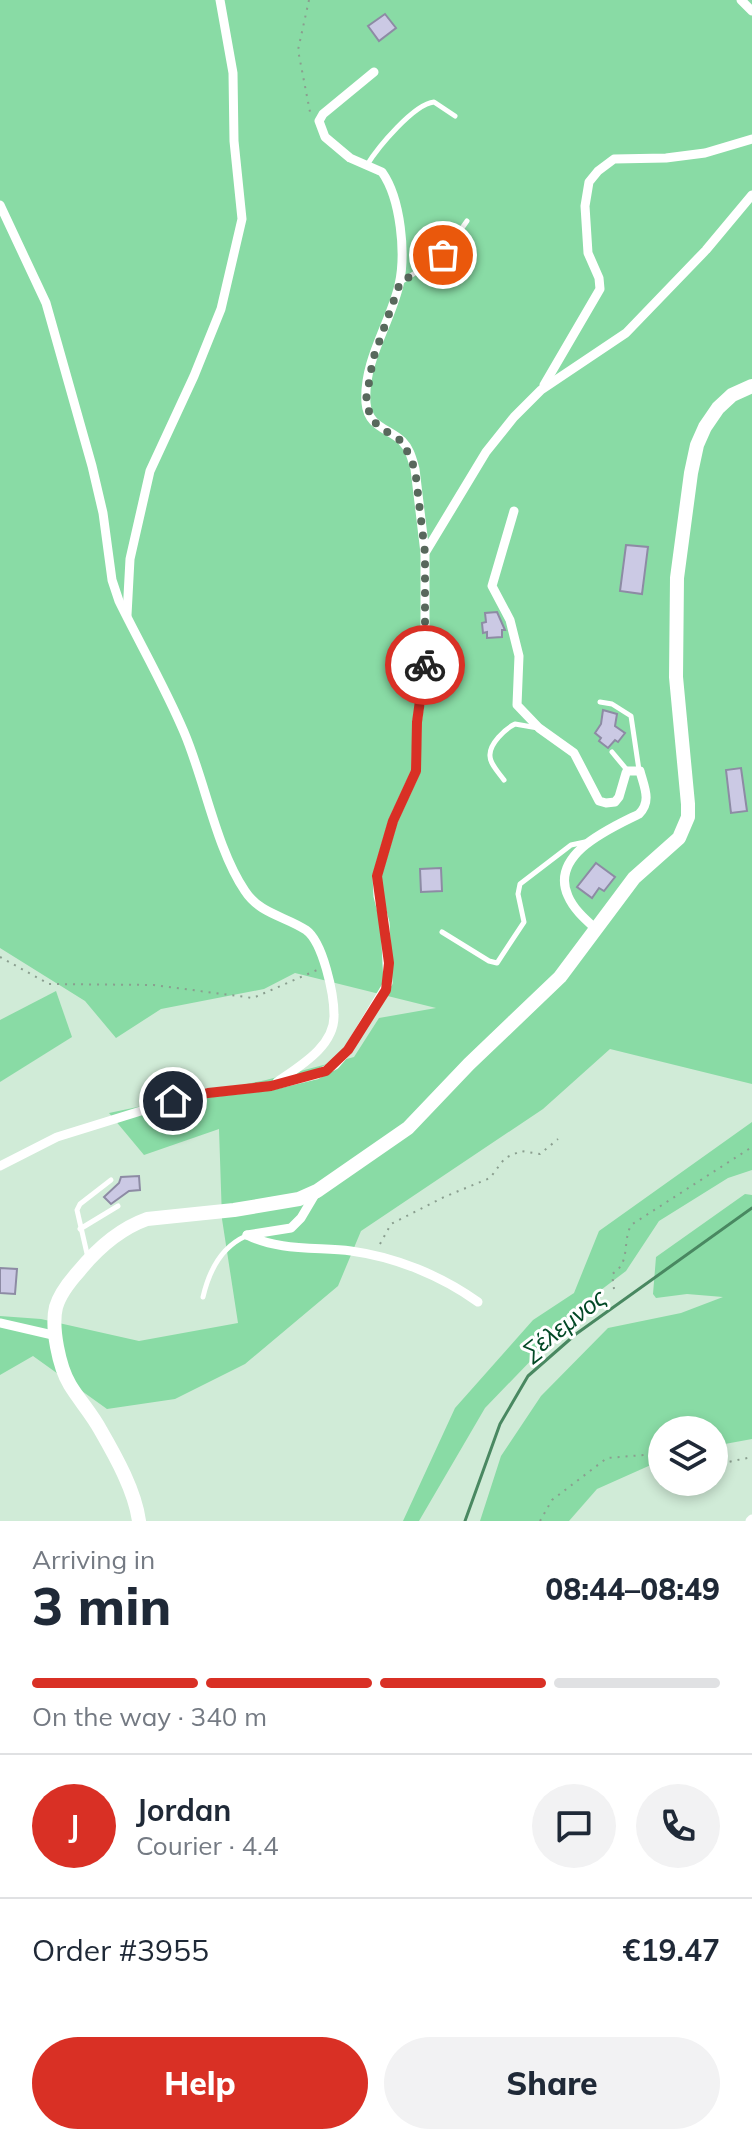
<!DOCTYPE html>
<meta charset="utf-8">
<style>
body{margin:0;font-family:Mulish,sans-serif;background:#f2f2f3;color:#1f2937;height:100vh;display:flex;flex-direction:column;font-size:30px;white-space:nowrap}
*{box-sizing:border-box;margin:0}
p{font-size:26px;color:#747a83}
.icon{flex:none;width:44px;height:44px;fill:none;stroke:currentColor;stroke-width:2;stroke-linecap:round;stroke-linejoin:round}
.map{position:relative;height:1521px;overflow:hidden}
.side{display:flex;flex-direction:column;background:#fff;flex:1}
.side>*{flex:none}
.buttons{position:absolute;left:648px;top:1416px;display:grid;gap:16px}
.buttons a{display:grid;place-items:center;width:80px;height:80px;border-radius:50%;background:#fff;box-shadow:0 4px 12px #0003;font-size:40px}
.pin{position:absolute;display:grid;place-items:center;width:68px;height:68px;color:#fff;margin:-34px;border:4px solid #fff;border-radius:50%;box-shadow:0 2px 8px #0007}
.courier{position:absolute;display:grid;place-items:center;width:80px;height:80px;margin:-40px;border:6px solid #d93025;border-radius:50%;background:#fff;color:#222;box-shadow:0 2px 10px #0007}
.summary em{font-style:normal;font-weight:800}
.summary div{display:flex;flex-direction:column-reverse}
.summary{display:flex;align-items:center;justify-content:space-between;height:136px;padding:0 32px}
h1{font-size:52px;font-weight:800;line-height:60px}
.bar{display:grid;grid-template-columns:repeat(4,1fr);gap:12px 8px;align-content:center;height:96px;padding:0 32px}
.bar i{height:10px;border-radius:6px;background:#e0e1e3}
.bar .selected{background:#d93025}
.bar p{grid-column:span 4}
.line{display:flex;align-items:center;gap:20px;padding:0 32px;border-top:2px solid #e0e1e3}
.line div{flex:1}
.round{display:grid;place-items:center;flex:none;width:84px;height:84px;border-radius:42px;background:#f2f2f3}
.primary-button{display:flex;gap:16px;margin-top:auto;padding:16px 32px}
.primary-button a{flex:1;height:92px;border-radius:48px;background:#d93025;color:#fff;font-size:32px;font-weight:800;line-height:92px;text-align:center}
.primary-button a+a{background:#f2f2f3;color:#1f2937}
.map>svg:first-child{display:block}
.green{fill:#89dba5}
.lines{fill:none;stroke-linecap:round;stroke-linejoin:round}
.stream{stroke:#498861;stroke-width:3}
.building{fill:#cbc9e4;stroke:#8d8ba4;stroke-width:2}
.path{stroke:#8a9e8f;stroke-width:2;stroke-dasharray:2 6;stroke-linecap:butt}
.lane{stroke:#fff;stroke-width:5}
.street{stroke:#fff;stroke-width:9}
.secondary{stroke:#fff;stroke-width:14}
.done{stroke:#58685c;stroke-width:8;stroke-dasharray:0 14.4}
.route{stroke:#d93025;stroke-width:10}
.labels{text-anchor:middle;dominant-baseline:central;stroke-width:6;stroke-linejoin:round;paint-order:stroke}
.water-label{font-size:24px;font-style:italic;fill:#034926;stroke:#fff}
</style>
<div class="map">
<svg width="752" height="1521" viewBox="0 0 752 1521">
<rect width="100%" height="100%" fill="#d0ebd7"/>
<g class="green">
<path d="M0,0H752V1084L610,1049L543,1109L361,1231L338,1286L245,1364L175,1399L107,1409L33,1356L0,1375V1316L41,1319L139,1341L238,1323L222,1219L219,1129L144,1155L109,1113L266,1080L354,1057L379,1018L436,1008L295,973L264,989L161,1009L116,1038L85,1001L0,948Z"/>
<path d="M56,991L72,1037L0,1082V1020Z"/>
<path d="M752,1122V1170L728,1178L659,1221L626,1271L593,1296L485,1408L419,1521H403L455,1408L533,1320L574,1293L599,1231Z"/>
<path d="M745,1194L752,1195V1439L714,1446V1430H662V1460L597,1489L569,1521H480L501,1456L541,1396L608,1328L681,1313L723,1297L687,1294L656,1298L653,1294L656,1257Z"/>
</g>
<g class="lines">
<path class="stream" d="M465,1521L500,1424L528,1376L576,1334L752,1208"/>
</g>
<g class="building">
<path d="M385,14L396,28L379,41L368,26Z"/>
<path d="M626,545L648,547L642,594L620,591Z"/>
<path d="M497,612L505,630H502V637L487,638V632L483,633L482,623L486,622L485,613Z"/>
<path d="M603,710L617,714L615,726L625,733L618,742L615,740L608,748L599,741L601,738L595,733L601,724Z"/>
<path d="M741,768L747,811L731,813L726,770Z"/>
<path d="M596,863L615,877L604,891L599,888L592,898L577,887Z"/>
<path d="M441,868L442,891L421,892L420,869Z"/>
<path d="M139,1176L140,1190L129,1191L111,1204L104,1197L119,1183L121,1177Z"/>
<path d="M0,1268L17,1269L15,1294L0,1293Z"/>
</g>
<g class="lines">
<g class="path">
<path d="M309,0L298,50L310,112"/>
<path d="M0,957L49,984L154,985L253,998L317,970"/>
<path d="M380,1244L391,1224L444,1197L490,1178L505,1158L521,1151L540,1154L558,1139"/>
<path d="M614,1289L612,1274C631,1263 622,1243 631,1225L752,1147"/>
<path d="M714,1465L752,1457"/>
<path d="M540,1521L552,1500L607,1458L644,1455L662,1461"/>
</g>
<g class="lane">
<path d="M367,165C378,147 414,104 434,102L455,116"/>
<path d="M401,282L443,255L467,221"/>
<path d="M600,702L612,704L631,716L639,770"/>
<path d="M612,752L627,770"/>
<path d="M504,780C499,773 490,764 490,756C489,744 505,729 515,724L538,728"/>
<path d="M442,932L489,961L497,963L524,922L518,894L520,884L571,845L585,842"/>
<path d="M80,1229L118,1206"/>
<path d="M88,1258L77,1210L80,1204L111,1180"/>
<path d="M203,1297C209,1271 221,1247 246,1236"/>
</g>
<g class="street">
<path d="M741,0L752,11"/>
<path d="M374,72L323,114L319,121L325,137L350,158L382,172C401,199 406,254 399,285C390,324 363,361 366,403C368,427 388,428 402,441C410,449 412,459 415,469L425,553"/>
<path d="M0,205L46,303L92,466L103,513L112,580L119,601C140,644 165,687 184,732C205,781 216,848 245,891C260,914 285,916 306,930C323,942 334,994 334,1015C335,1046 300,1066 277,1082"/>
<path d="M544,385L600,289L599,278L588,253L585,206L589,182L598,171L614,159L666,158L705,153L752,139"/>
<path d="M514,511L492,586L510,620L519,656L517,705L539,728L574,753L599,801L606,803L615,802L619,797L626,773L627,771H640C644,787 652,801 639,814C611,828 549,854 568,896C574,910 586,920 597,930"/>
<path d="M127,615L130,559L150,471L194,376L221,309L242,219L234,141L233,73L220,0"/>
<path d="M0,1166L57,1137L173,1101L208,1093L271,1086L316,1075L335,1065L348,1050L388,983L385,923L378,896L377,876L393,821L416,771L417,722L425,672V553L486,452L514,417L541,390L626,333L706,250L752,195"/>
<path d="M247,1235C278,1251 318,1247 351,1251C396,1257 442,1276 478,1302"/>
<path d="M247,1235L291,1228L301,1218L317,1191"/>
<path d="M0,1323L57,1336"/>
<path d="M750,1521L752,1519"/>
</g>
<path class="secondary" d="M139,1521C135,1491 116,1457 101,1431C92,1414 79,1400 70,1385C59,1367 51,1327 56,1307C60,1293 70,1281 79,1271C97,1249 119,1229 147,1219L234,1210L299,1199L317,1191L408,1128L469,1064L560,977L634,878L679,838L688,817V804L676,677L677,578L691,473L697,445L705,427L718,408L732,395L752,386"/>
</g>
<g class="lines">
<path class="done" d="M425,665V553L415,469L403,442L381,428L371,419L366,400L373,359L400,283L443,255"/>
<path class="route" d="M173,1101L208,1093L271,1086L326,1071L348,1050L386,990L389,963L377,876L393,821L416,771L417,722L425,665"/>
</g>
<g class="labels">
<g class="water-label">
<text transform="translate(564 1324) rotate(-38)">Σέλεμνος</text>
</g>
</g>
</svg>
<div class="buttons">
<a><svg class="icon" aria-label="layers" viewBox="0 0 24 24"><path d="M12 4l9 5-9 5-9-5zM3 14l9 5 9-5"/></svg></a>
</div>
<div class="pin" style="left:443px;top:255px;background:#ea580c"><svg class="icon" aria-label="bag" viewBox="0 0 24 24"><path d="M5 8h14l-1 12H6zM9 8a3 3 0 0 1 6 0"/></svg></div>
<div class="pin" style="left:173px;top:1101px;background:#1f2937"><svg class="icon" aria-label="home" viewBox="0 0 24 24"><path d="M3 11l9-7 9 7M6 9v11h12V9"/></svg></div>
<div class="courier" style="left:425px;top:665px"><svg class="icon" aria-label="bike" viewBox="0 0 24 24"><circle cx="6" cy="16" r="4"/><circle cx="18" cy="16" r="4"/><path d="M6 16l4-8h5l3 8M10 8l3 8H6M13 5h3"/></svg></div>
</div>
<section class="side">
<div class="summary"><div><h1>3 min</h1><p>Arriving in</p></div><em>08:44–08:49</em></div>
<div class="bar"><i class="selected"></i><i class="selected"></i><i class="selected"></i><i></i><p>On the way · 340 m</p></div>
<div class="line" style="height:144px"><b class="round" style="background:#d93025;color:#fff">J</b><div><b>Jordan</b><p>Courier · 4.4</p></div><a class="round"><svg class="icon" aria-label="chat" viewBox="0 0 24 24"><path d="M4 5h16v11H9l-5 4z"/></svg></a><a class="round"><svg class="icon" aria-label="phone" viewBox="0 0 24 24"><path d="M5 4h4l2 5-3 2q2 4 5 5l2-3 5 2v4C11 20 4 13 5 4z"/></svg></a></div>
<div class="line" style="height:104px"><div>Order #3955</div><b>€19.47</b></div>
<div class="primary-button"><a>Help</a><a>Share</a></div>
</section>
